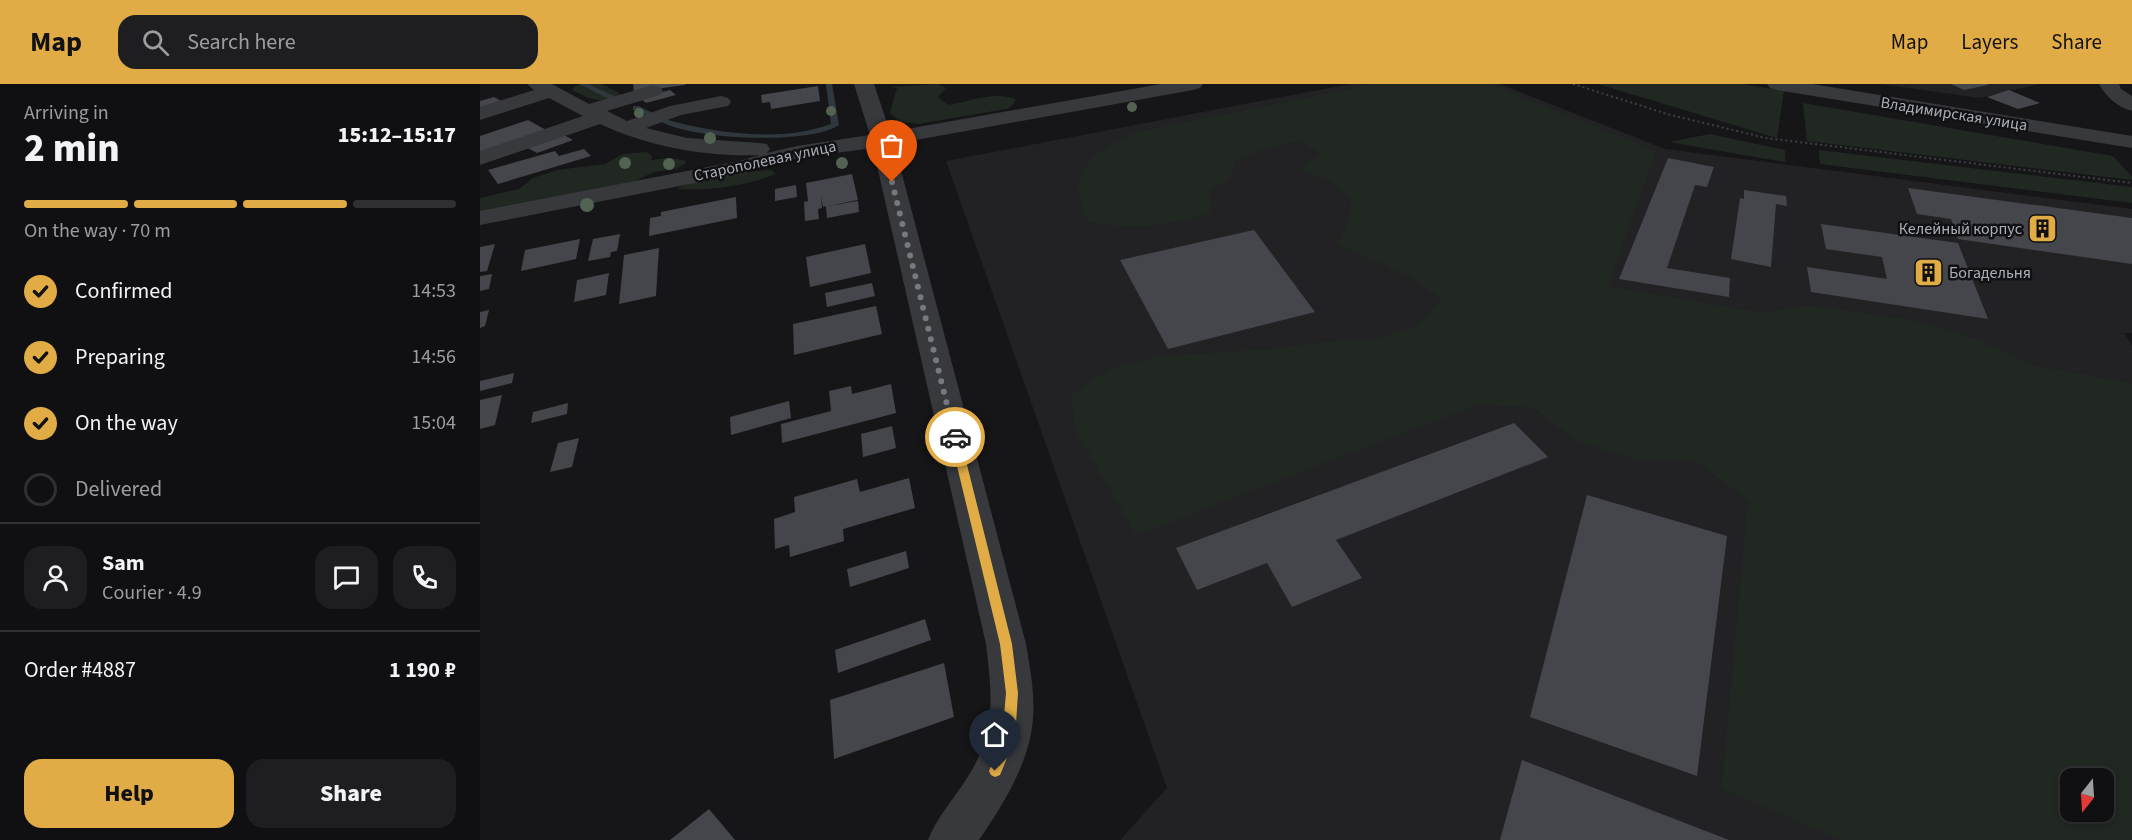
<!DOCTYPE html>
<meta charset="utf-8">
<style>
body{margin:0;font-family:"Source Sans 3",sans-serif;background:#1e1e20;color:#f1f3f6;height:100vh;display:flex;flex-direction:column;font-size:22px;white-space:nowrap}
*{box-sizing:border-box;margin:0}
p{font-size:20px;color:#9c9d9f}
.icon{flex:none;width:33px;height:33px;fill:none;stroke:currentColor;stroke-width:2;stroke-linecap:round;stroke-linejoin:round}
.map{position:relative;flex:1;overflow:hidden}
.details{display:flex;flex-direction:column;background:#101012;width:480px}
.details>*{flex:none}
.needle{width:39px;rotate:197deg}
.controls{position:absolute;left:1580px;top:684px;display:grid;gap:12px}
.controls a{display:grid;place-items:center;width:54px;height:54px;border-radius:12px;background:#101012;box-shadow:0 3px 9px #0003,0 0 0 2px #303032;font-size:30px}
.pin{position:absolute;display:grid;place-items:center;width:51px;height:51px;color:#fff;margin:-62px -26px;border-radius:50% 50% 50% 0;rotate:-45deg;box-shadow:0 0 6px #0007}
.pin .icon{rotate:45deg}
.courier{position:absolute;display:grid;place-items:center;width:60px;height:60px;margin:-30px;border:4px solid #e1ac46;border-radius:50%;background:#fff;color:#222;box-shadow:0 2px 8px #0007}
.summary em{font-style:normal;font-weight:800}
.summary div{display:flex;flex-direction:column-reverse}
.summary{display:flex;align-items:center;justify-content:space-between;height:102px;padding:0 24px}
h1{font-size:39px;font-weight:800;line-height:45px}
.bar{display:grid;grid-template-columns:repeat(4,1fr);gap:9px 6px;align-content:center;height:72px;padding:0 24px}
.bar i{height:8px;border-radius:4px;background:#303032}
.bar .current{background:#e1ac46}
.bar p{grid-column:span 4}
.line{display:flex;align-items:center;gap:15px;padding:0 24px;border-top:2px solid #303032}
.line div{flex:1}
.round{display:grid;place-items:center;flex:none;width:63px;height:63px;border-radius:18px;background:#1e1e20}
ol{padding:0 24px;list-style:none}
li{display:flex;align-items:center;gap:18px;height:66px}
li p{margin-inline-start:auto}
li .icon{padding:6px;border-radius:50%;background:#e1ac46;color:#111;stroke-width:4}
li:last-child{color:#9c9d9f}
li i{width:33px;height:33px;border:3px solid #303032;border-radius:50%}
.cta{display:flex;gap:12px;margin-top:auto;padding:12px 24px}
.cta a{flex:1;height:69px;border-radius:18px;background:#e1ac46;color:#111;font-size:24px;font-weight:800;line-height:69px;text-align:center}
.cta a+a{background:#1e1e20;color:#f1f3f6}
header{display:flex;align-items:center;gap:36px;box-sizing:border-box;height:84px;padding:0 30px;background:#e1ac46;color:#111}
header strong{font-size:28px}
nav{display:flex;gap:33px;margin-inline-start:auto;font-size:21px}
.search{width:420px;height:54px;background:#1e1e20;display:flex;align-items:center;gap:15px;box-sizing:border-box;padding:0 21px;border-radius:18px;color:#9c9d9f;font-size:22px}
main{display:flex;flex:1;min-height:0}
.map>svg:first-child{display:block}
.built{fill:#222225;fill-rule:evenodd}
.green{fill:#212822;fill-rule:evenodd}
.lines{fill:none;stroke-linecap:round;stroke-linejoin:round}
.stream{fill:#30373d;fill-rule:evenodd}
.building{fill:#45464b}
.path{stroke:#3e3f44;stroke-width:2;stroke-dasharray:2 3;stroke-linecap:butt}
.minor{fill:#38393d;fill-rule:evenodd}
.tree{fill:#526253}
.route{fill:#e1ac46}
.done{stroke:#76797f;stroke-width:6;stroke-dasharray:0 10.8}
.labels{text-anchor:middle;dominant-baseline:central;stroke-width:5;stroke-linejoin:round;paint-order:stroke}
.far-street-label{font-size:16px;fill:#aaaeb7;stroke:#111113}
.far-poi-label{font-size:16px;fill:#aaaeb7;stroke:#111113;text-anchor:end}
</style>
<header>
<strong>Map</strong>
<div class="search"><svg class="icon" aria-label="search" viewBox="0 0 24 24"><circle cx="10" cy="10" r="6"/><path d="M15 15l6 6"/></svg>Search here</div>
<nav><a>Map</a><a>Layers</a><a>Share</a></nav>
</header>
<main>
<section class="details">
<div class="summary"><div><h1>2 min</h1><p>Arriving in</p></div><em>15:12–15:17</em></div>
<div class="bar"><i class="current"></i><i class="current"></i><i class="current"></i><i></i><p>On the way · 70 m</p></div>
<ol>
<li><svg class="icon" aria-label="check" viewBox="0 0 24 24"><path d="M5 12l5 5 9-10"/></svg>Confirmed<p>14:53</p></li>
<li><svg class="icon" aria-label="check" viewBox="0 0 24 24"><path d="M5 12l5 5 9-10"/></svg>Preparing<p>14:56</p></li>
<li><svg class="icon" aria-label="check" viewBox="0 0 24 24"><path d="M5 12l5 5 9-10"/></svg>On the way<p>15:04</p></li>
<li><i></i>Delivered</li>
</ol>
<div class="line" style="height:108px"><a class="round"><svg class="icon" aria-label="person" viewBox="0 0 24 24"><circle cx="12" cy="8" r="4"/><path d="M4 21q1-7 8-7t8 7"/></svg></a><div><b>Sam</b><p>Courier · 4.9</p></div><a class="round"><svg class="icon" aria-label="chat" viewBox="0 0 24 24"><path d="M4 5h16v11H9l-5 4z"/></svg></a><a class="round"><svg class="icon" aria-label="phone" viewBox="0 0 24 24"><path d="M5 4h4l2 5-3 2q2 4 5 5l2-3 5 2v4C11 20 4 13 5 4z"/></svg></a></div>
<div class="line" style="height:78px"><div>Order #4887</div><b>1 190 ₽</b></div>
<div class="cta"><a>Help</a><a>Share</a></div>
</section>
<div class="map">
<svg width="1652" height="756" viewBox="0 0 1652 756">
<rect width="100%" height="100%" fill="#161618"/>
<g class="built">
<path d="M870,0H1020L1185,65L1652,125V249H1644L1652,262V756H640L687,704L466,77ZM1590,694H1623V728H1590Z"/>
<path d="M1401,0H1560L1499,14Z"/>
</g>
<g class="green">
<path d="M104,0H122L141,10C125,23 108,14 92,6L95,2Z"/>
<path d="M458,0L466,4L458,13L468,21C491,17 513,7 536,15L531,23L526,25L438,40L420,38L410,29L417,4L410,3Z"/>
<path d="M894,0H1009L1176,67L1128,202L1283,229L1329,221L1438,237L1493,254L1556,282L1652,299V756H1360L1242,704L1268,416L1216,377L1154,375L1095,356L1054,324L999,320L656,451L596,347L590,312L629,285L681,272L792,265L843,258L896,255L938,241L961,215L931,193L858,160L868,137L872,114L850,97L819,85L841,70L820,56L786,64L756,77L751,93L730,107L732,129C683,142 659,146 608,138C604,126 596,110 599,97C607,69 637,57 661,47ZM1590,694H1623V728H1590Z"/>
<path d="M1118,0H1262L1304,7L1297,54Z"/>
<path d="M1323,19L1633,72L1652,93V96L1327,57Z"/>
<path d="M1230,50L1305,66V78L1189,58Z"/>
<path d="M1339,66L1652,103V119L1340,80Z"/>
<path d="M167,68L172,72L171,76L189,74L204,76L206,79L196,85L174,88L151,99L0,132V114L39,105L53,94L77,86L125,80L143,70Z"/>
<path d="M291,86L296,90C265,102 229,107 197,105C215,93 268,87 291,86Z"/>
</g>
<g class="lines">
<g class="stream">
<path d="M99,0H108L136,13L129,15Z"/>
<path d="M346,0H352L359,41C330,61 210,56 180,37L184,35C234,49 301,59 351,40Z"/>
<path d="M153,22H159L174,30L170,32L153,26Z"/>
</g>
</g>
<g class="building">
<path d="M153,0H205V1L154,8Z"/>
<path d="M1471,0H1508V1L1484,6Z"/>
<path d="M338,2L340,17L291,25L290,18L282,19L281,11Z"/>
<path d="M190,6L196,11L166,19L160,14Z"/>
<path d="M1529,6L1560,19L1538,25L1507,13Z"/>
<path d="M14,13L23,18L0,25V17Z"/>
<path d="M48,36L68,47L0,71V52Z"/>
<path d="M82,50L93,56L57,69L46,63Z"/>
<path d="M104,65L111,72L18,100L8,86L75,67L79,72Z"/>
<path d="M1188,74L1234,83L1227,103L1215,101L1187,184L1250,194L1249,213L1139,195Z"/>
<path d="M372,90L378,116L348,122L378,117L379,128L347,134L346,122L343,123L341,112L342,124L338,125L339,135L325,137L324,118L328,117L326,99Z"/>
<path d="M316,101L317,113L295,117V105Z"/>
<path d="M1428,104L1652,134V180L1478,155L1471,135L1437,130Z"/>
<path d="M1264,106L1306,112L1307,122L1296,120L1291,183L1251,175L1260,114L1264,115Z"/>
<path d="M256,113L257,134L169,152L170,134L181,132V128Z"/>
<path d="M1341,140L1478,159L1508,235L1331,208L1327,183L1407,195L1402,173L1346,165Z"/>
<path d="M774,146L835,228L688,265L640,176Z"/>
<path d="M140,150L137,167L131,168L130,173L108,177L113,155Z"/>
<path d="M100,155L96,175L41,187L45,166Z"/>
<path d="M15,160L7,187L0,188V163Z"/>
<path d="M385,160L391,189L330,203L326,173Z"/>
<path d="M179,164L176,212L139,220L144,171Z"/>
<path d="M129,189L126,211L94,218L97,196Z"/>
<path d="M12,190L9,205L0,207V192Z"/>
<path d="M392,199L395,212L347,223L345,209Z"/>
<path d="M396,222L402,250L314,271L313,240Z"/>
<path d="M9,226L5,242L0,244V228Z"/>
<path d="M34,289L32,299L0,307V297Z"/>
<path d="M411,300L416,329L302,359L301,340L351,327L349,307L371,302L372,310Z"/>
<path d="M22,311L15,341L0,345V316Z"/>
<path d="M309,317L311,334L251,351L250,333Z"/>
<path d="M88,319L87,330L51,339L53,328Z"/>
<path d="M1034,339L1068,373L856,456L882,494L812,523L787,479L717,506L696,464Z"/>
<path d="M412,342L416,364L383,373L381,350Z"/>
<path d="M99,354L92,383L70,388L78,359Z"/>
<path d="M429,394L435,424L363,445L364,457L310,473L309,461L295,465L294,435L315,428L314,413L377,395L380,408Z"/>
<path d="M1107,411L1247,452L1217,692L1050,633Z"/>
<path d="M426,467L429,484L370,503L367,485Z"/>
<path d="M445,535L451,556L358,589L355,566Z"/>
<path d="M464,579L474,633L354,675L350,616Z"/>
<path d="M1042,676L1249,756H1020Z"/>
<path d="M229,725L255,756H190Z"/>
</g>
<g class="lines">
<path class="path" d="M1093,0L1187,30L1286,54L1652,99"/>
<g class="minor">
<path d="M47,0H72L109,20L173,1L180,3L183,7L180,11L127,27L147,37L190,22L241,12L248,14L251,18L248,22L201,31L166,44L207,54L279,59L287,60L290,65L287,69L317,62L390,51L374,0H394L410,48L681,0H723L720,4L713,6L414,60L546,560C550,584 555,609 553,634C550,678 523,721 499,756H448C457,733 474,715 487,694C517,648 512,611 506,560L393,64L318,74L261,90L0,141V127L259,77L280,71C225,73 170,63 120,40L0,81V67L103,32L69,14L0,36V23L54,6Z"/>
<path d="M1287,0H1332L1652,52V64L1297,6L1290,4Z"/>
<path d="M1619,0H1639L1641,5L1652,12V27C1638,23 1626,13 1619,0Z"/>
</g>
</g>
<g class="tree">
<circle cx="652" cy="23" r="5"/>
<circle cx="351" cy="27" r="5"/>
<circle cx="159" cy="29" r="5"/>
<circle cx="230" cy="54" r="6"/>
<circle cx="145" cy="79" r="6"/>
<circle cx="362" cy="79" r="6"/>
<circle cx="189" cy="80" r="6"/>
<circle cx="107" cy="121" r="7"/>
</g>
<path class="route" d="M475,349L480,353L532,560L538,609L535,655L520,691L515,693L511,691L509,687L522,655L526,609L520,560L470,353Z"/>
<g class="lines">
<path class="done" d="M412,98L475,353"/>
</g>
<defs>
<symbol id="building-square" viewBox="-11 -11 22 22"><rect x="-9" y="-9" width="18" height="18" rx="4" fill="#e1ac46" stroke="#111113"/><path d="M-4-6H4V6H1V3H-1V6H-4ZM-2.5-4.3h1.7v1.8h-1.7ZM.8-4.3h1.7v1.8H.8ZM-2.5-1h1.7V.8h-1.7ZM.8-1h1.7V.8H.8Z" fill="#111"/></symbol>
</defs>
<g fill-rule="evenodd">
<use href="#building-square" x="1546" y="128" width="33" height="33"/>
<use href="#building-square" x="1432" y="172" width="33" height="33"/>
</g>
<g class="labels">
<g class="far-street-label">
<text transform="translate(1474 30) rotate(9)">Владимирская улица</text>
<text transform="translate(285 77) rotate(-12)">Старополевая улица</text>
</g>
<g class="far-poi-label">
<text x="1542" y="145">Келейный корпус</text>
<text x="1469" y="189" text-anchor="start">Богадельня</text>
</g>
</g>
</svg>
<div class="controls">
<a><svg class="needle" viewBox="-14 -14 28 28"><path d="M0-13l5 13h-10z" fill="#e53935"/><path d="M0 13l5-13h-10z" fill="#9c9d9f"/></svg></a>
</div>
<div class="pin" style="left:412px;top:98px;background:#ea580c"><svg class="icon" aria-label="bag" viewBox="0 0 24 24"><path d="M5 8h14l-1 12H6zM9 8a3 3 0 0 1 6 0"/></svg></div>
<div class="pin" style="left:515px;top:687px;background:#1f2937"><svg class="icon" aria-label="home" viewBox="0 0 24 24"><path d="M3 11l9-7 9 7M6 9v11h12V9"/></svg></div>
<div class="courier" style="left:475px;top:353px"><svg class="icon" aria-label="car" viewBox="0 0 24 24"><path d="M5 17H2v-5l4-1 3-4h7l3 4 3 1v5h-3M9 17h6M6 11h13"/><circle cx="7" cy="17" r="2"/><circle cx="17" cy="17" r="2"/></svg></div>
</div>
</main>
